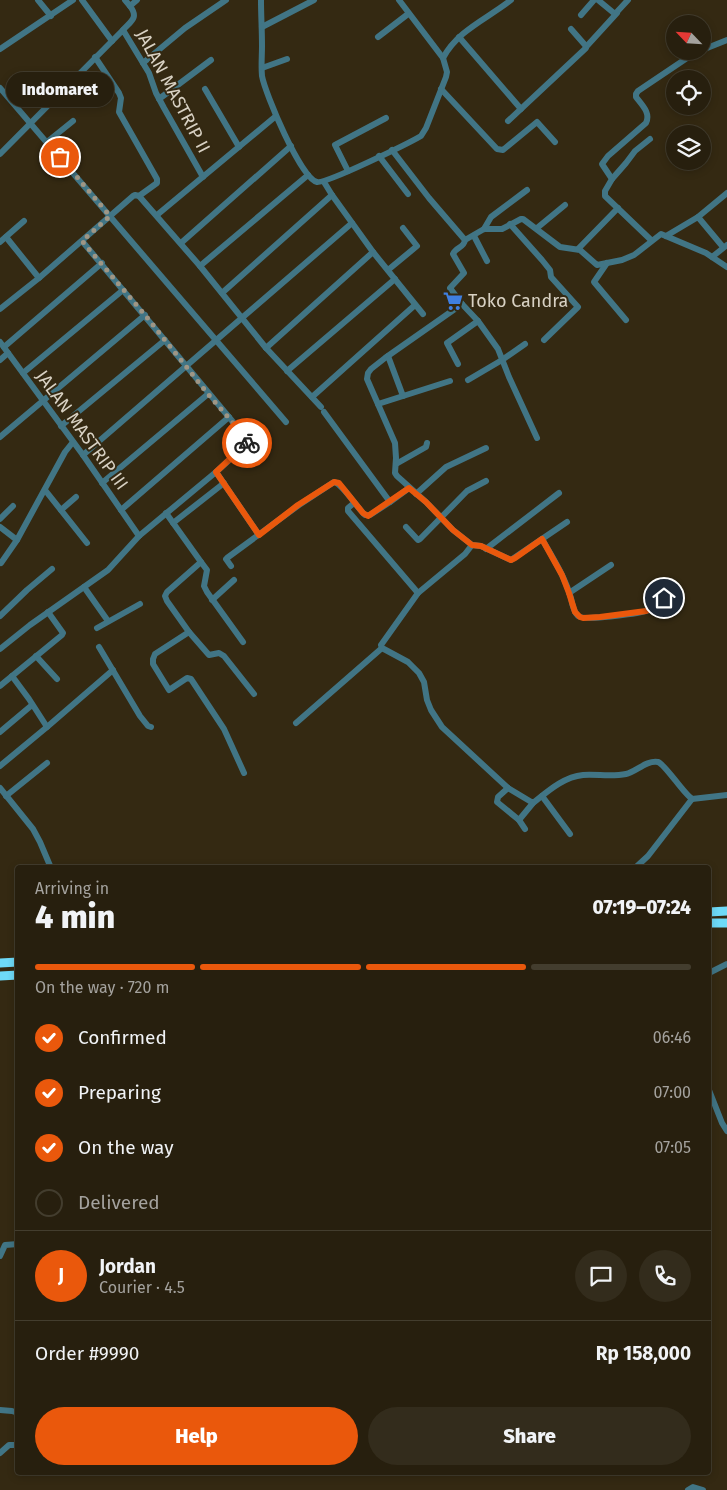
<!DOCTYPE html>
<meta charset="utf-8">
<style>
body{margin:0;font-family:"Fira Sans",sans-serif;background:#332c1c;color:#f1f3f6;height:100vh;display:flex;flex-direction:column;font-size:19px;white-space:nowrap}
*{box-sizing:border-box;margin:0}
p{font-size:16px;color:#a4a29e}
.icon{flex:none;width:28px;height:28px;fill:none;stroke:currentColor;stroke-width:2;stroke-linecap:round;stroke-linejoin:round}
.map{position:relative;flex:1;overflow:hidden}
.details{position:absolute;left:15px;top:865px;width:696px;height:610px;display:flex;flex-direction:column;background:#271f0e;border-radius:5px;box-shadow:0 2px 8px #0003,0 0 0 1px #433d2e}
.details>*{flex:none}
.needle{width:32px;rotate:295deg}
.buttons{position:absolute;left:666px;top:15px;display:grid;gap:10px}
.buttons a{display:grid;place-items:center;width:45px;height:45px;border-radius:50%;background:#271f0e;box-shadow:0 2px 8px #0003,0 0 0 1px #433d2e;font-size:25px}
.pin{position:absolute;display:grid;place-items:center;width:42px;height:42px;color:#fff;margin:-21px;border:2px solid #fff;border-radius:50%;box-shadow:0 1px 5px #0007}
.courier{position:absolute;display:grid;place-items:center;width:50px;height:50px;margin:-25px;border:4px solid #ea580c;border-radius:50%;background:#fff;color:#222;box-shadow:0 1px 6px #0007}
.bubble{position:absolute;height:35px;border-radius:18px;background:#271f0e;box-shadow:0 2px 8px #0003,0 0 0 1px #433d2e;font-size:16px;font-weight:800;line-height:35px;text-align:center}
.head em{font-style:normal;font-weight:800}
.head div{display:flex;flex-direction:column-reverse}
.head{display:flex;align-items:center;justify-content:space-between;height:85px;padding:0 20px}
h1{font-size:32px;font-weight:800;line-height:38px}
.bar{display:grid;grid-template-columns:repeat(4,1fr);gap:8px 5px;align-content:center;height:60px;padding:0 20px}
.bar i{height:6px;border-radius:4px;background:#433d2e}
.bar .active{background:#ea580c}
.bar p{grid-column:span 4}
.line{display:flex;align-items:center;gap:12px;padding:0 20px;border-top:1px solid #433d2e}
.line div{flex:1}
.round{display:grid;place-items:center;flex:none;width:52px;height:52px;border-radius:26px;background:#332c1c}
ol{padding:0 20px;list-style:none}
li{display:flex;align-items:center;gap:15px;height:55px}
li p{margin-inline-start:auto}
li .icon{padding:5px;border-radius:50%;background:#ea580c;color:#fff;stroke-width:4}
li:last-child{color:#a4a29e}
li i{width:28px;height:28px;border:2px solid #433d2e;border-radius:50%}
.cta{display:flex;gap:10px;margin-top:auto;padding:10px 20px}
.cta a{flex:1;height:58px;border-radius:30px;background:#ea580c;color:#fff;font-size:20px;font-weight:800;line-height:58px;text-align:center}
.cta a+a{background:#332c1c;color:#f1f3f6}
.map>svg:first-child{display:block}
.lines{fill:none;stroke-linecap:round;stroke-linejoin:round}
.minor{stroke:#417585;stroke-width:6}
.highway{stroke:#6edaf8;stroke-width:9}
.done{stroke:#9f9685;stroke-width:5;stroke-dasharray:0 9}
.route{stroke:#ea580c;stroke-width:6}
.labels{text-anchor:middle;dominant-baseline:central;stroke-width:4;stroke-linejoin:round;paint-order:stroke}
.street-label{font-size:18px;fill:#d8d1c3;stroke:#342912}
.poi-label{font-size:18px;fill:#d8d1c3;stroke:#342912;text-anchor:start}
</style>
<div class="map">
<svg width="727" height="1490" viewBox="0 0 727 1490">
<rect width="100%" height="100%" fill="#342912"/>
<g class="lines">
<g class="minor">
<path d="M38,0L51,16"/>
<path d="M82,0L112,41"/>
<path d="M125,0L130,6"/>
<path d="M261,0C261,15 262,30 262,46C262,56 261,66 262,76C265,93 301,179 317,182C326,184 409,143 421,136L426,128L446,77L447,72L443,58C458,30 487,19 511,0"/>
<path d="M399,0L443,58"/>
<path d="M598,0L615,14L628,0"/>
<path d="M581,15L594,0"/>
<path d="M262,27L314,0"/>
<path d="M123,30C131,21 139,18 130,6L137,0"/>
<path d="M378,37L408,14"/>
<path d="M459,37L521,109"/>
<path d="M586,47L617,13"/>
<path d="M0,49L73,0"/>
<path d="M702,50L727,40"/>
<path d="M95,57L119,93L121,98L119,112L157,179V183L139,196"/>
<path d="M143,63L185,28L226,0"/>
<path d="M262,68L287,59"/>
<path d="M0,88L286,422"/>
<path d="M205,89L239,147"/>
<path d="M441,89L497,149L503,150L537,122L555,142"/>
<path d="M159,99L211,60"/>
<path d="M508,121L586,48L585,45L571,29"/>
<path d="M47,142L73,121"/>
<path d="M392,150L429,198L465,240L484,229H502L521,219H523L560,247L580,250L597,265L622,260L634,255L661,234L706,253L727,267"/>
<path d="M0,154L123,30L149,73L156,93L164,108L203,177"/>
<path d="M379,156L408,194"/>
<path d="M348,171L335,145L386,118"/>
<path d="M612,179L626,163L635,151L650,139"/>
<path d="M324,182L332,195L373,252L423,314"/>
<path d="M157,215L276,116"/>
<path d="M698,217L727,193"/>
<path d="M510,224L542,260L550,270L551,277L578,307L544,340"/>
<path d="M537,228L565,205"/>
<path d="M484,229L491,217L527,190"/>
<path d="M474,236L487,261"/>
<path d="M666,236L698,217L723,247"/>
<path d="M6,237L39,278"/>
<path d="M465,240C464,248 456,247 453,254L464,273L450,288L462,304L385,358L371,369L368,373L367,379L395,443L396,458L395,473L397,476L426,502L453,530L472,545L465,554L418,593L381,645L382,648L408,662L419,673L424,682L427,700L431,710L442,727L508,788L533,803C547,792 563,777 583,775C597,774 612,777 626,774C636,772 646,760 658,762C665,764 683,793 692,799L727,795"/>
<path d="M651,240L605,196V191L612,179L602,164L608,156L646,123C651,113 642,105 636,97V94L638,91L690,56L699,51"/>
<path d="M0,242L24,221"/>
<path d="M181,243L291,146"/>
<path d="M578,249L618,208"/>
<path d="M712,257L727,245"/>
<path d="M607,263L594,282L626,320"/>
<path d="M200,266L308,175"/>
<path d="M388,270L417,246L403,228"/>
<path d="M222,293L332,195"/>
<path d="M462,304L478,321L498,349L509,377L537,438"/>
<path d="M0,309L39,278L133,196L135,195L139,196L200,266L266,348L321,407"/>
<path d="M0,342L83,455L139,536"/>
<path d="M4,347L102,263"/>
<path d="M266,348L373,252"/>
<path d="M388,356L403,396"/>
<path d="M0,360L8,353"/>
<path d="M458,364L447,343L478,321"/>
<path d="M287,371L395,279"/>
<path d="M23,373L123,290"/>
<path d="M468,380L502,360L525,344"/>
<path d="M312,397L415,305"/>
<path d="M378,404L450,381"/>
<path d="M324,412L390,502L409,488"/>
<path d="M61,426L165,340"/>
<path d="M0,437L145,315"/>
<path d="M83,455L352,223"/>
<path d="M396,464L426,447L427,443"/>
<path d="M216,472L259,535"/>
<path d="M102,483L208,394"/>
<path d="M45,490L87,543"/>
<path d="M416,494L446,467L486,448"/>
<path d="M354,503L348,508V511L418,593"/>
<path d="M61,510L76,497"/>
<path d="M121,510L229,417"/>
<path d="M166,513L201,562L167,592L165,596L167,601L189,632L155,654L153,659V664L169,690L187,678L191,679L224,729L244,773"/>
<path d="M0,519L13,506"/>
<path d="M173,523L224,483"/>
<path d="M0,527L17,540"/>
<path d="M406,527L418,540L420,539L467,491L486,481"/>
<path d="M542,539C553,558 565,577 571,598C572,604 574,612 578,616C584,621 636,614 646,611C662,608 658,594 679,595"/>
<path d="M472,545L481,546L511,560L567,522"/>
<path d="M486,549L559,493"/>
<path d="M201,562L207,570L204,586L207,592L243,642"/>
<path d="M1,563L17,540L65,452L73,442"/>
<path d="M231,566L226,559L227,558L299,505L334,482C343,484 357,508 365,515H370L390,502"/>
<path d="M84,587L108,621"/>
<path d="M569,593L611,565"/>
<path d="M212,600L234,580"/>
<path d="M0,616L27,590L52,569"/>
<path d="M97,628L140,604"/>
<path d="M189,632L209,655L219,653L224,656L254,694"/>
<path d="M99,647L140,716L148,726L151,727"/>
<path d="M0,649L30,625L108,570L139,536L216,472L246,445L248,440L82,241"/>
<path d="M36,656L57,679"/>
<path d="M0,686L62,635L63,633L48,612"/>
<path d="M296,723L382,648"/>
<path d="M47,727L113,670"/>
<path d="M0,732L32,705"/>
<path d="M0,766L47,727L29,699L12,676"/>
<path d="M0,788L33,829L40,842L51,868"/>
<path d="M508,788L498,797L497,802L519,820L525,829"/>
<path d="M6,796L47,763"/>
<path d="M542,796L570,834"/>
<path d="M519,820L533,803"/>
<path d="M635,868L648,856L692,799"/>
<path d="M709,973L727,964"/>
<path d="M709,1090L722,1123L727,1131"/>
<path d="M0,1256L5,1245L18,1244"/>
<path d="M0,1410L12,1411L18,1413"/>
<path d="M0,1453L9,1445H18"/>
<path d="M688,1490L693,1487L703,1490"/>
</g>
<g class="highway">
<path d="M709,912L727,911"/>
<path d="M709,923H727"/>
<path d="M0,963L18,962"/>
<path d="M0,976L18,975"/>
</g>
</g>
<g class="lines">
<path class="done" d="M60,157L110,216L82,241L145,315L208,394L247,439V443"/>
<path class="route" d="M247,443L216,472L259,535L298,505L334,482L339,483L363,513L368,516L409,488L426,502L453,530L472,545L481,546L511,560L515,558L542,539L562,575L569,593L575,612L580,617L583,618L600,617L646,611L653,608L664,598"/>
</g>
<defs>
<symbol id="supermarket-bare" viewBox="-9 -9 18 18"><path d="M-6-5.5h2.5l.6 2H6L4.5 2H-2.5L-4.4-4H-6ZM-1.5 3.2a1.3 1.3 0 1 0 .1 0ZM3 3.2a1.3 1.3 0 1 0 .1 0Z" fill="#3f7fe0" stroke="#342912" stroke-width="2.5" paint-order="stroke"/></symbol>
</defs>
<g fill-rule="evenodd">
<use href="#supermarket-bare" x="439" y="287" width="28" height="28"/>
</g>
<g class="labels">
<g class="street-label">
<text transform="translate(173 91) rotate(62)">JALAN MASTRIP II</text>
<text transform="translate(82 430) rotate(54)">JALAN MASTRIP III</text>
</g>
<g class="poi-label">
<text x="468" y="301">Toko Candra</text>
</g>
</g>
</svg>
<div class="buttons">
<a><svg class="needle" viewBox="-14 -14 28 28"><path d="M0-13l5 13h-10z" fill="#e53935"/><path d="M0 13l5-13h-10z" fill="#a4a29e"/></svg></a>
<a><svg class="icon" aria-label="locate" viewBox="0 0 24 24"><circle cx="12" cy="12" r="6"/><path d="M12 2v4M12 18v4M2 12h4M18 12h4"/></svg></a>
<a><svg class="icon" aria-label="layers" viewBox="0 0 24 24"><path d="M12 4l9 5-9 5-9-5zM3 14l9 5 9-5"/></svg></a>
</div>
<div class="pin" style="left:60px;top:157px;background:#ea580c"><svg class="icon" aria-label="bag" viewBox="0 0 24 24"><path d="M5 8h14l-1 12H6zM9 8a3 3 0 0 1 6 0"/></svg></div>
<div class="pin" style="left:664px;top:598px;background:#1f2937"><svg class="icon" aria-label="home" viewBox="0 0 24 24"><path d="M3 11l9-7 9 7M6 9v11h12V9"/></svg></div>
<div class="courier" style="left:247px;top:443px"><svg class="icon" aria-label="bike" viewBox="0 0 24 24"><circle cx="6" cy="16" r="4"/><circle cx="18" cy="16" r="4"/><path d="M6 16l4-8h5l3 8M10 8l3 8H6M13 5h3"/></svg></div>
<div class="bubble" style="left:6px;top:72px;width:108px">Indomaret</div>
<section class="details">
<div class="head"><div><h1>4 min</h1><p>Arriving in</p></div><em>07:19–07:24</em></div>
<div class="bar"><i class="active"></i><i class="active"></i><i class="active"></i><i></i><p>On the way · 720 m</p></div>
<ol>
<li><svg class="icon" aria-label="check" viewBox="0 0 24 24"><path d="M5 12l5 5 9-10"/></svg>Confirmed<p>06:46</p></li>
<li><svg class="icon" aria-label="check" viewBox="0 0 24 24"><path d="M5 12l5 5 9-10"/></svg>Preparing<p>07:00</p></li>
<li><svg class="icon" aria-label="check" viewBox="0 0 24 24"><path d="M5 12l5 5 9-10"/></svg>On the way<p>07:05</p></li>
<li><i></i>Delivered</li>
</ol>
<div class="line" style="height:90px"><b class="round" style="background:#ea580c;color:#fff">J</b><div><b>Jordan</b><p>Courier · 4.5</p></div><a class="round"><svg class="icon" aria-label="chat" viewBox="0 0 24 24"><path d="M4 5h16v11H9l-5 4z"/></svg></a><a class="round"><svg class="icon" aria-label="phone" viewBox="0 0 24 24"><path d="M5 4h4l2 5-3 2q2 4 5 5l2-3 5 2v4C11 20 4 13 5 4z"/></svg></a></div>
<div class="line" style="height:65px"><div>Order #9990</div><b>Rp 158,000</b></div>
<div class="cta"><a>Help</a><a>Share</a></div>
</section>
</div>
